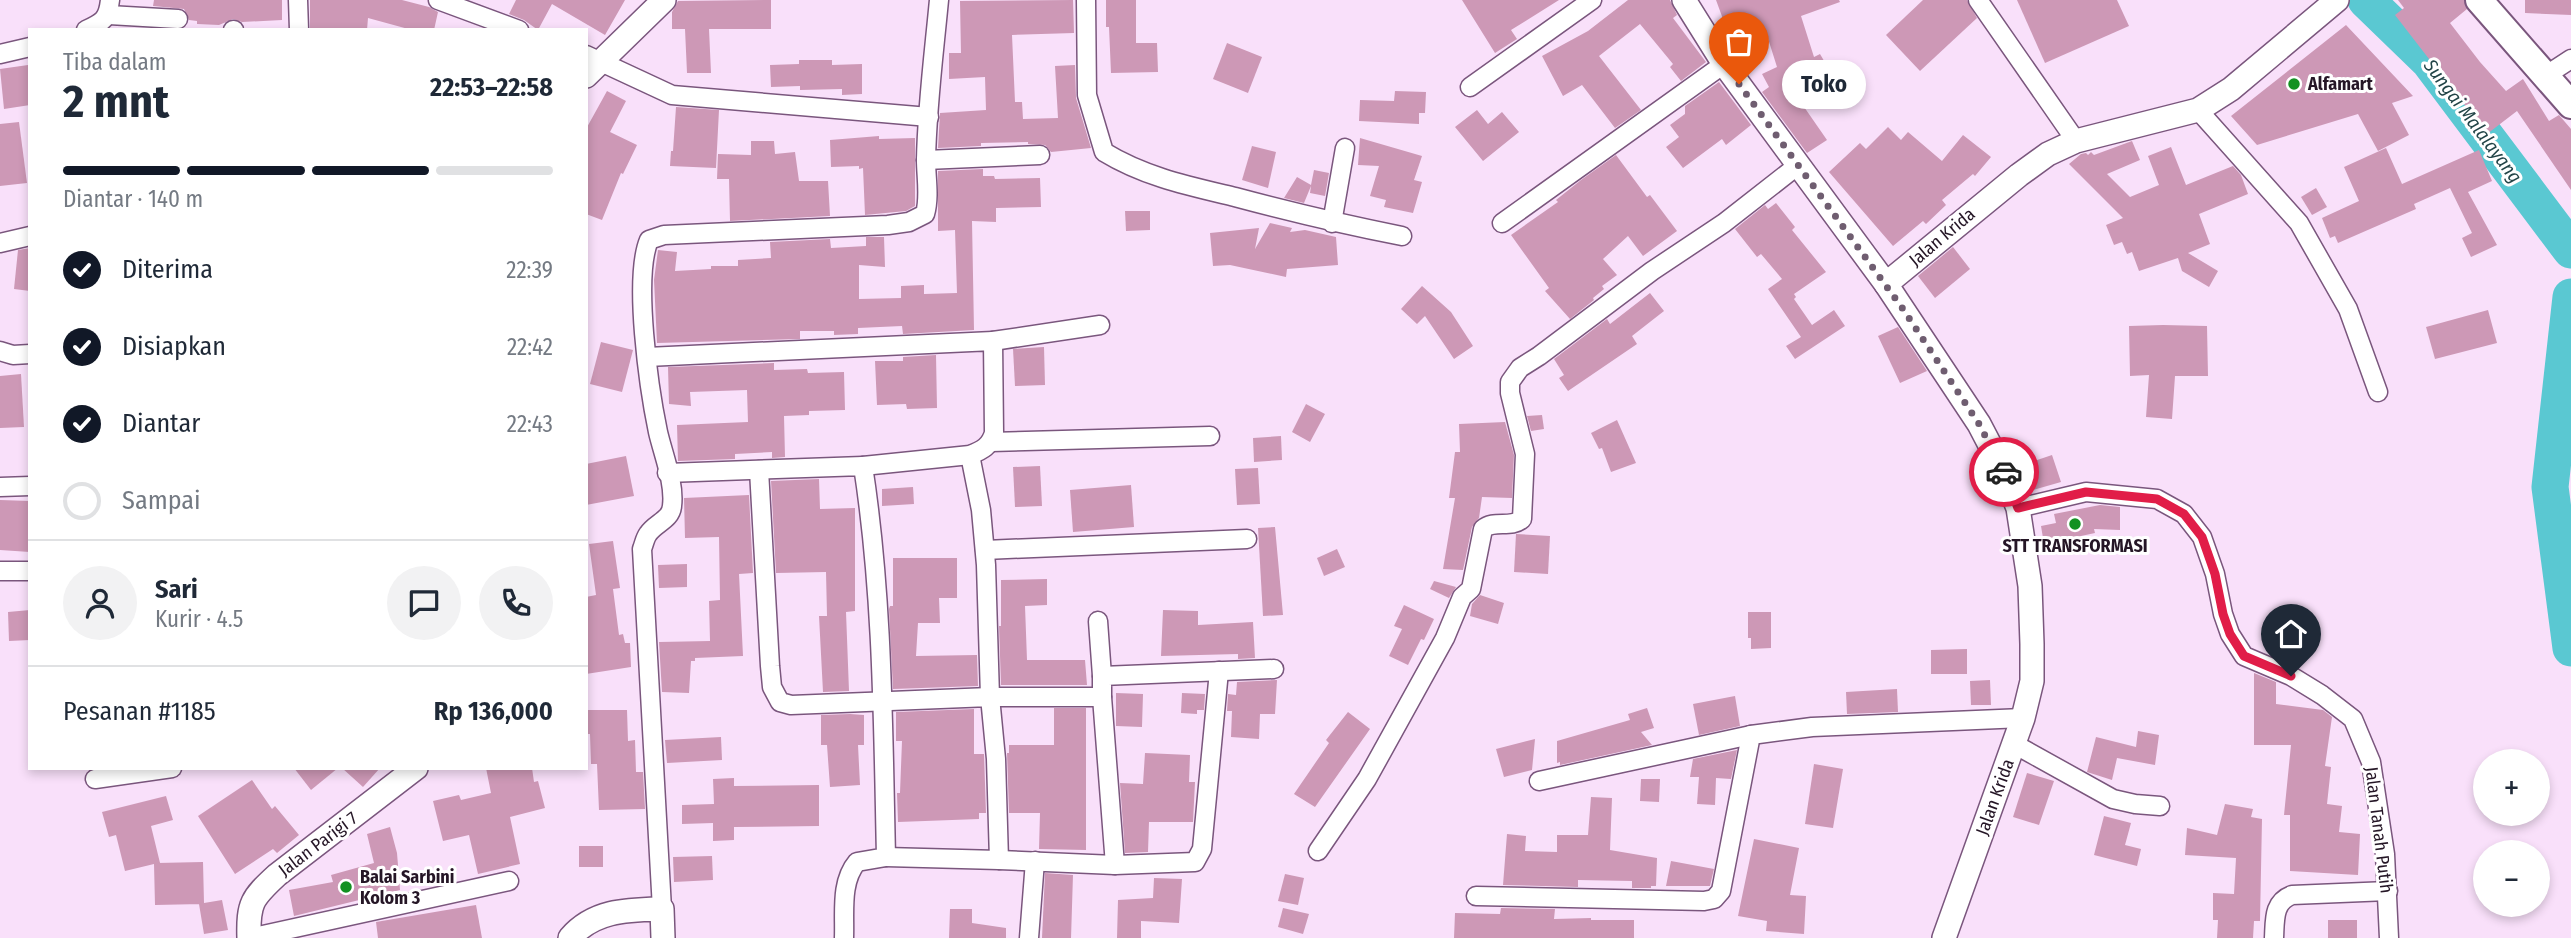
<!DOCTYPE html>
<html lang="id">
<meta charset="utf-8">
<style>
body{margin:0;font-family:"Fira Sans Condensed",sans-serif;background:#f2f2f3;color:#1f2937;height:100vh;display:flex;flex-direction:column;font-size:26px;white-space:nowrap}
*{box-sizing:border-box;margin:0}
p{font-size:23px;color:#747a83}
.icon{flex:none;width:38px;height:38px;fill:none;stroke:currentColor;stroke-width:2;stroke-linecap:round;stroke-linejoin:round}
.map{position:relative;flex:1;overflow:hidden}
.sheet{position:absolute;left:28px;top:28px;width:560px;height:742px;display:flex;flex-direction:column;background:#fff;border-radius:0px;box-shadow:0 4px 10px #0003}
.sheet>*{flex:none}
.controls{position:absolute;left:2473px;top:749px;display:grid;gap:14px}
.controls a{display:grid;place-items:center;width:77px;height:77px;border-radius:50%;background:#fff;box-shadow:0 4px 10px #0003;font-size:35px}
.pin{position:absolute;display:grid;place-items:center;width:60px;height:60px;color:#fff;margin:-72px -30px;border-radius:50% 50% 50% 0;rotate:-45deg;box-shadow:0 0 7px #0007}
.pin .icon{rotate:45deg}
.courier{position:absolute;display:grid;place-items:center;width:70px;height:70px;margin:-35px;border:5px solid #e11d48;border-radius:50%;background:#fff;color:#222;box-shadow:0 2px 9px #0007}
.bubble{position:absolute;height:49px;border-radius:24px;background:#fff;box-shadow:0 4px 10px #0003;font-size:23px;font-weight:700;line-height:49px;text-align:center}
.head em{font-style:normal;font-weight:700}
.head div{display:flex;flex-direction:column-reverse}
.head{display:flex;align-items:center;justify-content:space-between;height:119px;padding:0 35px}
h1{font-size:46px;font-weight:700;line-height:52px}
.bar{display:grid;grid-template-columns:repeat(4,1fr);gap:10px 7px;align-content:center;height:84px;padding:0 35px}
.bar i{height:9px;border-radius:5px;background:#e0e1e3}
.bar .active{background:#111827}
.bar p{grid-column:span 4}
.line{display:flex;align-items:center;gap:18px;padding:0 35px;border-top:2px solid #e0e1e3}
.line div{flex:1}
.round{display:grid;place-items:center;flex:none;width:74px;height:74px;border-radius:37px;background:#f2f2f3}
ol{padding:0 35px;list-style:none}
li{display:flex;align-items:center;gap:21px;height:77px}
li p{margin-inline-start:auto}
li .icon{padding:7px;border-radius:50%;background:#111827;color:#fff;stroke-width:4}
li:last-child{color:#747a83}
li i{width:38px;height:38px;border:4px solid #e0e1e3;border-radius:50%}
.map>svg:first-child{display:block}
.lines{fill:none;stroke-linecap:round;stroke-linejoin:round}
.river{stroke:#5ac8d2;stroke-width:37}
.building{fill:#cd98b6}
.minor-casing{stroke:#7a567d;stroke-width:21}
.tertiary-casing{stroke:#7a567d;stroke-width:26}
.secondary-casing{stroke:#7a567d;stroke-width:30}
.minor{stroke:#fff;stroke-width:18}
.tertiary{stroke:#fff;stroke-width:23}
.secondary{stroke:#fff;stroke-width:26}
.done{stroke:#6f5d70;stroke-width:7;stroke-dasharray:0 12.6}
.route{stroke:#e11d48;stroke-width:9}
.poi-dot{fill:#129121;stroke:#fff;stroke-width:2.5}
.labels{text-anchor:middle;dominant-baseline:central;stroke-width:6;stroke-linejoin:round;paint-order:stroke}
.poi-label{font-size:18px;font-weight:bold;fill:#251626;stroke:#fff;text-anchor:start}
.street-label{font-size:18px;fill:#251626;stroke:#fff}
.water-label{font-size:19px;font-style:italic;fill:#234548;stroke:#fff}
</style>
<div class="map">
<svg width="2571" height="938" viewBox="0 0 2571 938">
<rect width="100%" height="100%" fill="#f9e0fa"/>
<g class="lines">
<g class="river">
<path d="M2366,0L2429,61L2571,250"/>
<path d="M2571,297L2550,487L2571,648"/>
</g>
</g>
<g class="building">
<path d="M154,0H282V20L242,22L233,19L219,25L197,24V21L189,20L184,9L153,6Z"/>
<path d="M310,0H402L429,7L438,12L434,30H412L368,18L367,30H310Z"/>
<path d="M516,0H625L605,35L552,4L538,30L524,20L509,14Z"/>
<path d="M771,0V29H709L711,73H687L685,29H672V12L678,1Z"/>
<path d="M1073,0L1074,33L1012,35L1015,102H1022L1023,119L1058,118L1055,66L1075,65L1076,98L1091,148L1051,152L1045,145L1028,144V142L981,143V146L938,148L940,113L986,110L985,77L949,79V53H961L960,1Z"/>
<path d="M1106,0H1136V43H1157L1158,72L1111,73L1109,27H1106Z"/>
<path d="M1462,0H1559L1511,30L1517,39L1495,53Z"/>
<path d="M1628,0H1670L1677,15L1673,18L1706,62L1681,81L1670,67L1673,64L1640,24L1599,56L1641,110L1615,128L1582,85L1563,96L1542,56L1588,31Z"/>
<path d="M1716,0H1839L1840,2L1801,16L1814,57L1820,54L1830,71L1793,91L1827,140L1807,153L1762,92L1769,87L1762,74L1777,67L1765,29L1731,41Z"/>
<path d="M1923,0H1967L1977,18L1920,71L1886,35Z"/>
<path d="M2017,0H2117L2129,26L2045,63Z"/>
<path d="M2398,0H2464L2467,9L2450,23L2480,62L2506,91L2523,79L2549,121L2559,115L2571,129V190L2517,111L2487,134L2395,15L2404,8Z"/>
<path d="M2525,0H2571V15L2525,13Z"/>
<path d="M2346,25L2413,96L2392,103L2409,135L2378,151L2358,114L2257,145L2231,116Z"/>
<path d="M1227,43L1262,57L1248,93L1213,79Z"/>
<path d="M799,60H832V65L862,64V94L842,95V89L800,90V86L771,87L770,65L799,64Z"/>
<path d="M28,65L30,105L4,109L0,69Z"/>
<path d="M1719,82L1751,125L1726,145L1722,139L1683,168L1666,147L1679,137L1670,125L1685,114V106Z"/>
<path d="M607,91L626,101L610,132L637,145L623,174L621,173L602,220L586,214V129Z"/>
<path d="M1395,91L1426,92L1425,113H1419V124L1359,121L1360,100L1394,101Z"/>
<path d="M676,107L719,110L716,168L670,166L671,151H673Z"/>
<path d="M1477,110L1488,124L1502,112L1519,132L1483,161L1455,127Z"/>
<path d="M19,122L27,183L0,186V124Z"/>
<path d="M1888,127L1901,140L1908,132L1942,161L1963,135L1991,157L1975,176L1973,174L1942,200L1946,205L1926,224L1923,221L1893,246L1829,172L1860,143L1866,149Z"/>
<path d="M879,136V139L915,138V206L906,211L865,215L863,168L859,169V166L831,167L830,140Z"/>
<path d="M1360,138L1422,156L1414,180L1422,182L1413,213L1384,207L1386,200L1370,196L1379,166L1358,165Z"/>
<path d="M751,141H774L775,154L795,152L799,181H828L830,216L730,221L729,179H717L718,154L751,155Z"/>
<path d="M2132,141L2140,160L2107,174L2130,197L2159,185L2148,156L2171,147L2186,185L2233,166L2241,175L2248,194L2199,214L2210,244L2188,253L2218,271L2209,287L2182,271L2178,258L2139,271L2132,252L2127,254L2122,242L2114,245L2106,225L2123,218L2069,164L2081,154L2086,153L2088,155L2091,152L2094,155Z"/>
<path d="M1252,146L1276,152L1268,188L1242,180Z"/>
<path d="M2386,148L2402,184L2479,150L2492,181L2468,192L2497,245L2471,257L2462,238L2472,233L2450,188L2414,204L2416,209L2338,243L2335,236L2330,238L2322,218L2359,201L2344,167Z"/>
<path d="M1616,155L1647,197L1650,195L1677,231L1643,256L1628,236L1603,259L1617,275L1602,286L1604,289L1593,298L1594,300L1570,319L1545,291L1549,288L1511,235L1558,202L1556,200L1581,180Z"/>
<path d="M983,169V176H994L995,179L1040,178L1041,207L996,208V222L972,221L974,330L903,334L902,326L858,328V334L834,335V331H800V339L657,343L654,280L658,250L677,252L675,271L711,269V266H738V260L771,258L770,242L830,239L831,248L866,246V237H884L885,267L859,265V299L901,298V286L924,285V294L957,293L955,230L938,231V171Z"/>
<path d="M1314,170L1329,173L1325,196L1310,193L1311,186L1304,203L1284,198L1297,177L1311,185Z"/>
<path d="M2316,188L2327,207L2312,215L2301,197Z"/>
<path d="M1776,203L1795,227L1792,230L1826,272L1794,294L1796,297L1794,299L1812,325L1834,310L1845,326L1795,359L1786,346L1801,337L1768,289L1782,279L1761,254L1757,257L1735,229L1765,205L1768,209Z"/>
<path d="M1125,211H1150V230L1126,231Z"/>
<path d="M1270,223L1292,228L1290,232L1305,230L1336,237L1338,265L1287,269L1286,277L1230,265L1213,266L1210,233L1259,228L1255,249Z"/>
<path d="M1953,247L1970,269L1935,298L1918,276Z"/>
<path d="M30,248V291L14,289L18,250Z"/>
<path d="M1422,286L1451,312L1473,346L1454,359L1425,316L1417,324L1401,309Z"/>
<path d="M1650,293L1664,311L1632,336L1637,344L1568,391L1559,378L1564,375L1554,359L1607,319L1610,324Z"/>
<path d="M2488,310L2497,343L2435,359L2426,327Z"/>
<path d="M2163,325L2207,326L2208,376H2175L2172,419L2146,417L2149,375L2130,376L2129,326Z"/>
<path d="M1898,327L1927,371L1900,383L1878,336Z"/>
<path d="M601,342L633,350L622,392L590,384Z"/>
<path d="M1044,347L1045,385L1015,386L1013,349Z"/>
<path d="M936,355L937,408L907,409L906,404L877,405L875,361H903V357Z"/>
<path d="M774,363V370L807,369L808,373L844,372L845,410L809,411V415L784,416L785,457L772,458V452L735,454V459L678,461L677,425L748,422L747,390L690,392L691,406L669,404L668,367Z"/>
<path d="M21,374L24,427L0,428V376Z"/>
<path d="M1306,404L1325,414L1310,442L1292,432Z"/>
<path d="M1542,415L1544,429L1531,431L1527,416Z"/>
<path d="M1617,420L1636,463L1611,472L1602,448L1599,449L1591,433Z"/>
<path d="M1505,422L1514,455L1512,498L1482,497L1479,518L1472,527L1463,570L1443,569L1455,498H1449L1455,452H1460L1459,424Z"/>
<path d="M1281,436L1282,460L1254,462L1253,438Z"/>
<path d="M2052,455L2061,482L2033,490L2025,464Z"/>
<path d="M626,456L634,496L586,505V464Z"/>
<path d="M1040,466L1042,506L1015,507L1013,467Z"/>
<path d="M1258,468L1260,504L1237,505L1235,469Z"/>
<path d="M819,479L820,509L855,508V611L846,612L849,691L823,692L819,616H827L826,572L776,573L771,481Z"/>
<path d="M1131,485L1134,527L1073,532L1070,490Z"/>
<path d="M913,487L914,504L882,506V489Z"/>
<path d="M749,495L753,573L739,574L743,656L695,658V661H691L689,693L662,692L659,642L710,641L709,601L720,600L719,537L685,538L684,498Z"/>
<path d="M0,500L30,501V552L0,550Z"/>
<path d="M2100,505L2120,507V530L2094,529L2095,533L2044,544L2041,526L2056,523L2054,514Z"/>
<path d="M1275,527L1283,615L1263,616L1258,528Z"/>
<path d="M1516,534L1550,536L1548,574L1514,572Z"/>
<path d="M613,541L620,588L613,589L619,635L623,634L625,643H630L631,667L586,674V597L596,595L589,544Z"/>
<path d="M1337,549L1345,567L1324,576L1317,558Z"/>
<path d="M893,558H957V598H939L940,623H918L916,656L977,655L978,686L893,689L889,609L890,606H893Z"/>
<path d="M687,564V587L659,588L658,565Z"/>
<path d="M1047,579V605L1025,606L1027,660H1085L1087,685H1001L999,626H1001V580Z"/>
<path d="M1434,581L1456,587L1449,598L1430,589Z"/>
<path d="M1480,595L1504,603L1498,624L1470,616L1472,604Z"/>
<path d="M1404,605L1434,619L1424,640L1421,639L1408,665L1389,656L1402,629L1394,626Z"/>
<path d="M30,610V640L9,641L8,612Z"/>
<path d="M1163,610L1198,611V625L1253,622L1255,658L1238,659V654L1161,656Z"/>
<path d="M1748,612H1771V648L1751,649V638H1748Z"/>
<path d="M1967,649V674H1931V650Z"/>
<path d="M2254,673L2276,682V704L2323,710L2332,717L2325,766L2331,767L2327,804L2342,806L2339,832L2360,834L2358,875L2290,871V815H2284L2291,745H2254Z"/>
<path d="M1277,680L1275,714H1260L1259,739L1231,737L1232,711H1227L1228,694L1236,695L1237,682Z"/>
<path d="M1990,680L1991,705H1971L1970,681Z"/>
<path d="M1897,689L1898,712L1847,714L1846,692Z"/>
<path d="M1116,693L1143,694L1142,727L1116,726Z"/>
<path d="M1182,693L1205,694L1204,710H1197V714L1181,713Z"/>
<path d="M1735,696L1740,726L1699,735L1693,704Z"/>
<path d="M1054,708H1086V850L1039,849L1040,813H1009L1007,753H1009V745H1054Z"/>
<path d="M1647,708L1654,728L1641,732L1652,745L1560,765V762L1557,763V741L1630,720L1628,714Z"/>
<path d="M974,709V754H984L986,813H979V819L898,822L897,793H900L902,741H896V712Z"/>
<path d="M586,710H627L628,741L635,740L636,772H643L645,809L599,810L597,764H591L590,734H586Z"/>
<path d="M1348,712L1370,729L1315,807L1294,794L1329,743L1326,740Z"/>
<path d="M850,714L864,715V745H858L860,785L830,787L827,745H821V715Z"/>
<path d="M2138,731L2159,735L2155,765L2117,758L2112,780L2087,772L2096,737L2136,747Z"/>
<path d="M721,737L722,760L667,763L665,740Z"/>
<path d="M1535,739L1532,770L1504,777L1496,749Z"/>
<path d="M1737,750L1731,779L1716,778L1715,805L1697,804L1699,777H1690L1693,759Z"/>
<path d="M1145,753L1190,755L1189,782H1195L1193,822H1149L1148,852L1125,853L1120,783L1143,784Z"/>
<path d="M1814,764L1843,769L1833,828L1805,824Z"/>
<path d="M294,768H338L311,790Z"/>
<path d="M342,768H380L363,787Z"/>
<path d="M486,768H532L534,782L538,781L545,808L510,817L520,864L478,874L469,835L443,841L433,801L459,795L461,800L491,793Z"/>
<path d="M2027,773L2054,781L2039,825L2013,817Z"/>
<path d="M734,778V786L819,785V826L734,827V840L713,841V823L682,824V805L714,804L713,779Z"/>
<path d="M1641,779H1660L1659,802L1640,801Z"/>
<path d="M252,780L272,809L275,806L299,835L277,853L273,849L235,874L198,816Z"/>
<path d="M166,796L173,820L151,826L160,863H157L203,862L204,903L222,900L228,930L204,934L199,904H201L155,905L154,864L125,871L116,835L109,837L102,812Z"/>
<path d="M1591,797L1612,798L1610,850L1657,858L1656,886H1651V888H1632V881L1578,880V887L1503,885L1507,834L1526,836L1525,851L1557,852V835H1588Z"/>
<path d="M2225,804L2253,809L2251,817L2262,819L2260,921H2254L2253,938H2217L2218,920H2213V893L2234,894L2236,858L2185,855L2187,828L2217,835Z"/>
<path d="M2104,816L2131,823L2125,845L2141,849L2137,866L2094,855Z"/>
<path d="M390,827L397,853L400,890L294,916L289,890L333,882L331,875L374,863L367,834Z"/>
<path d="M1754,839L1799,848L1790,895L1806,896L1804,934L1766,931L1767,921L1738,916Z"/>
<rect x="579" y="846" width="24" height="21"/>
<path d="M712,856L713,880L674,882L673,857Z"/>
<path d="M1671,861L1714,869L1710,886H1666Z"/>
<path d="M1045,873L1073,875L1071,938H1042Z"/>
<path d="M1285,874L1304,878L1298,905L1278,901Z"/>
<path d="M1154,878L1182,879L1179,923L1141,921V938H1117L1118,900L1153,898Z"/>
<path d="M476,905L482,938H378L376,922Z"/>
<path d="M1283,908L1309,914L1303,934L1278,927Z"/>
<path d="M1501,908L1555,909L1554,919L1591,918V920H1634V938H1454L1455,913L1500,914Z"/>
<path d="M950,909H972V923L1006,928V938H949Z"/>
<rect x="2328" y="920" width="29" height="18"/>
</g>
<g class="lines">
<defs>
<g id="minor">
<path d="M298,0L299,30"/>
<path d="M438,0L519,30"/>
<path d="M1086,0L1087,95L1104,152C1145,177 1189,186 1235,197C1291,212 1346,225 1402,236"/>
<path d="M1978,0L2076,141"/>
<path d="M109,15L178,19"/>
<path d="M86,30C103,22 108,19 110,0"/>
<path d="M233,30H234"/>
<path d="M0,54L30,47"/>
<path d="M586,55L672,95L929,117"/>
<path d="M2545,76L2571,59"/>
<path d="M1470,87L1592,0"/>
<path d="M2198,110L2299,223L2348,309L2378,392"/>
<path d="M926,160L1040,155"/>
<path d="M1332,223L1345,148"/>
<path d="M1502,223L1724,64"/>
<path d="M0,243L30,236"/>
<path d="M993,341L1100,325"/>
<path d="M0,351L13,355L30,354"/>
<path d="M647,357L993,341L994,433C990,446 983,450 970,455L863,466"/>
<path d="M991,442L1210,436"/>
<path d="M970,455L981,510L986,565L990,697H1102L1115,865"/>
<path d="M759,470L770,666L772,687L780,702L791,705L990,697L996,759L999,860L886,857"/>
<path d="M667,473L863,466C883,595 883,726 886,857L857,862C840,882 845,913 844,938"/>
<path d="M0,487L30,486"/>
<path d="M2018,508L2086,492L2157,499L2184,514L2202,537L2215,574L2223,614L2230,634L2244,656L2291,676L2322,695L2353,719L2371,762L2385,854L2389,938"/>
<path d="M985,550L1247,539"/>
<path d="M0,571H30"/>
<path d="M1098,621L1102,676"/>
<path d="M1102,697V676L1274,669"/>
<path d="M2014,744L2113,799L2135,804L2160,806"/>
<path d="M95,779L172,768"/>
<path d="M1539,781L1751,735"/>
<path d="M1318,851L1367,779L1445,638L1462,597L1471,589L1483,529C1494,519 1511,529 1522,519L1525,454L1510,393V382L1520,368L1539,356L1652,271L1724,223L1797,166"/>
<path d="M999,860L1115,865L1195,862L1202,849L1219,671"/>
<path d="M1476,896L1704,901L1714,899L1721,891L1751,735L1812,727L2023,718"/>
<path d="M662,909L642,549C644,544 645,538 648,534C655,523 671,520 672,506C675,483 663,454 658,432C649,389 633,278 649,240L664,235L888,225L909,222L925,214C930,197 926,177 926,160C927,106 934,53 939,0"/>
<path d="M249,938L509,881"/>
<path d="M1029,938L1035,861"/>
<path d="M2274,938C2275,920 2273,902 2292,895L2388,891"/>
</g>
<g id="tertiary">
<path d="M1684,0L1724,64L1886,284"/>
<path d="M586,76L664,0"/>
<path d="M249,938C248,903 252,898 277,875L416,768"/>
<path d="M570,938C594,910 627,910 662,909L663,938"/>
<path d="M1944,938L2023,718L2032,681V644L2030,586L2018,508L2002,468L1979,424L1886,284L2019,175L2048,154L2076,141L2198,110L2231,89L2337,0"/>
</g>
<path id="secondary" d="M2479,0L2571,105"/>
</defs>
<use href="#minor" class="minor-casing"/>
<use href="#tertiary" class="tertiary-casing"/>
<use href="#secondary" class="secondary-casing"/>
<use href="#minor" class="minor"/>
<use href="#tertiary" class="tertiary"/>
<use href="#secondary" class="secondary"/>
</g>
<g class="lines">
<path class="done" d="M1739,84L1903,309L1979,424L2004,472"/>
<path class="route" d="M2004,472L2018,508L2086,492L2157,499L2184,514L2202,537L2215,574L2223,614L2230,634L2244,656L2291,676"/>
</g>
<g class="poi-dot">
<circle cx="2294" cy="84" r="7"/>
<circle cx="2075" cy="524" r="7"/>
<circle cx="346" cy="887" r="7"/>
</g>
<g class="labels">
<g class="poi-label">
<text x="2308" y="84">Alfamart</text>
<text x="2075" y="546" text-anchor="middle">STT TRANSFORMASI</text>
<text x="360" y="877">Balai Sarbini<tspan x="360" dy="21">Kolom 3</tspan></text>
</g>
<g class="street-label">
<text transform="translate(1942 237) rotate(-40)">Jalan Krida</text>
<text transform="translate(1995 797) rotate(-70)">Jalan Krida</text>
<text transform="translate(2379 830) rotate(83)">Jalan Tanah Putih</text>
<text transform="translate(318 844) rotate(-37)">Jalan Parigi 7</text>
</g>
<g class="water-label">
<text transform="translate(2473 121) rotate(53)">Sungai Malalayang</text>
</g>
</g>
</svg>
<div class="controls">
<a>+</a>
<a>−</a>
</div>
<div class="pin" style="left:1739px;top:84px;background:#ea580c"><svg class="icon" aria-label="bag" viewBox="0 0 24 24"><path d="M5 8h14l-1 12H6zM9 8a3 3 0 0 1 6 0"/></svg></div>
<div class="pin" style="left:2291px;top:676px;background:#1f2937"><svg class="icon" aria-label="home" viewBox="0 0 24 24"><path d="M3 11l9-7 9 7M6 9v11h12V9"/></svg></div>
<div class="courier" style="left:2004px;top:472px"><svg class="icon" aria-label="car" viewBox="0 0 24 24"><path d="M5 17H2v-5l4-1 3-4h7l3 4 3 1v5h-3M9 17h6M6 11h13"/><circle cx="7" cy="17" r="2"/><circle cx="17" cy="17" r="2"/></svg></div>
<div class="bubble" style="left:1782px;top:60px;width:84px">Toko</div>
<section class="sheet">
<div class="head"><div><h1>2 mnt</h1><p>Tiba dalam</p></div><em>22:53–22:58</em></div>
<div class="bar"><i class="active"></i><i class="active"></i><i class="active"></i><i></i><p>Diantar · 140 m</p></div>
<ol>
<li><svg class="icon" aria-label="check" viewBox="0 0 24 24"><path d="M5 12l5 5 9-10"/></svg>Diterima<p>22:39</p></li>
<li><svg class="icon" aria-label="check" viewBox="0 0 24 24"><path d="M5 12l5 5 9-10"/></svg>Disiapkan<p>22:42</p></li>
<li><svg class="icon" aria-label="check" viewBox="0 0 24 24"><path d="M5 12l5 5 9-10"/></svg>Diantar<p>22:43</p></li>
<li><i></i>Sampai</li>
</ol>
<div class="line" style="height:126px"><a class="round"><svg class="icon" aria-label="person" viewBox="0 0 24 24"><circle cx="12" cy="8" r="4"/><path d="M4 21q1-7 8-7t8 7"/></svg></a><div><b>Sari</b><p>Kurir · 4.5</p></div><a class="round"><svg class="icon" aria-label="chat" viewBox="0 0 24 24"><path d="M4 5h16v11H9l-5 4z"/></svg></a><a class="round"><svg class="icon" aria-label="phone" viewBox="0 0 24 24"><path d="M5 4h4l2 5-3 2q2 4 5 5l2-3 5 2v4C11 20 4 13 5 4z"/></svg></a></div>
<div class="line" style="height:91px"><div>Pesanan #1185</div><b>Rp 136,000</b></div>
</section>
</div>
